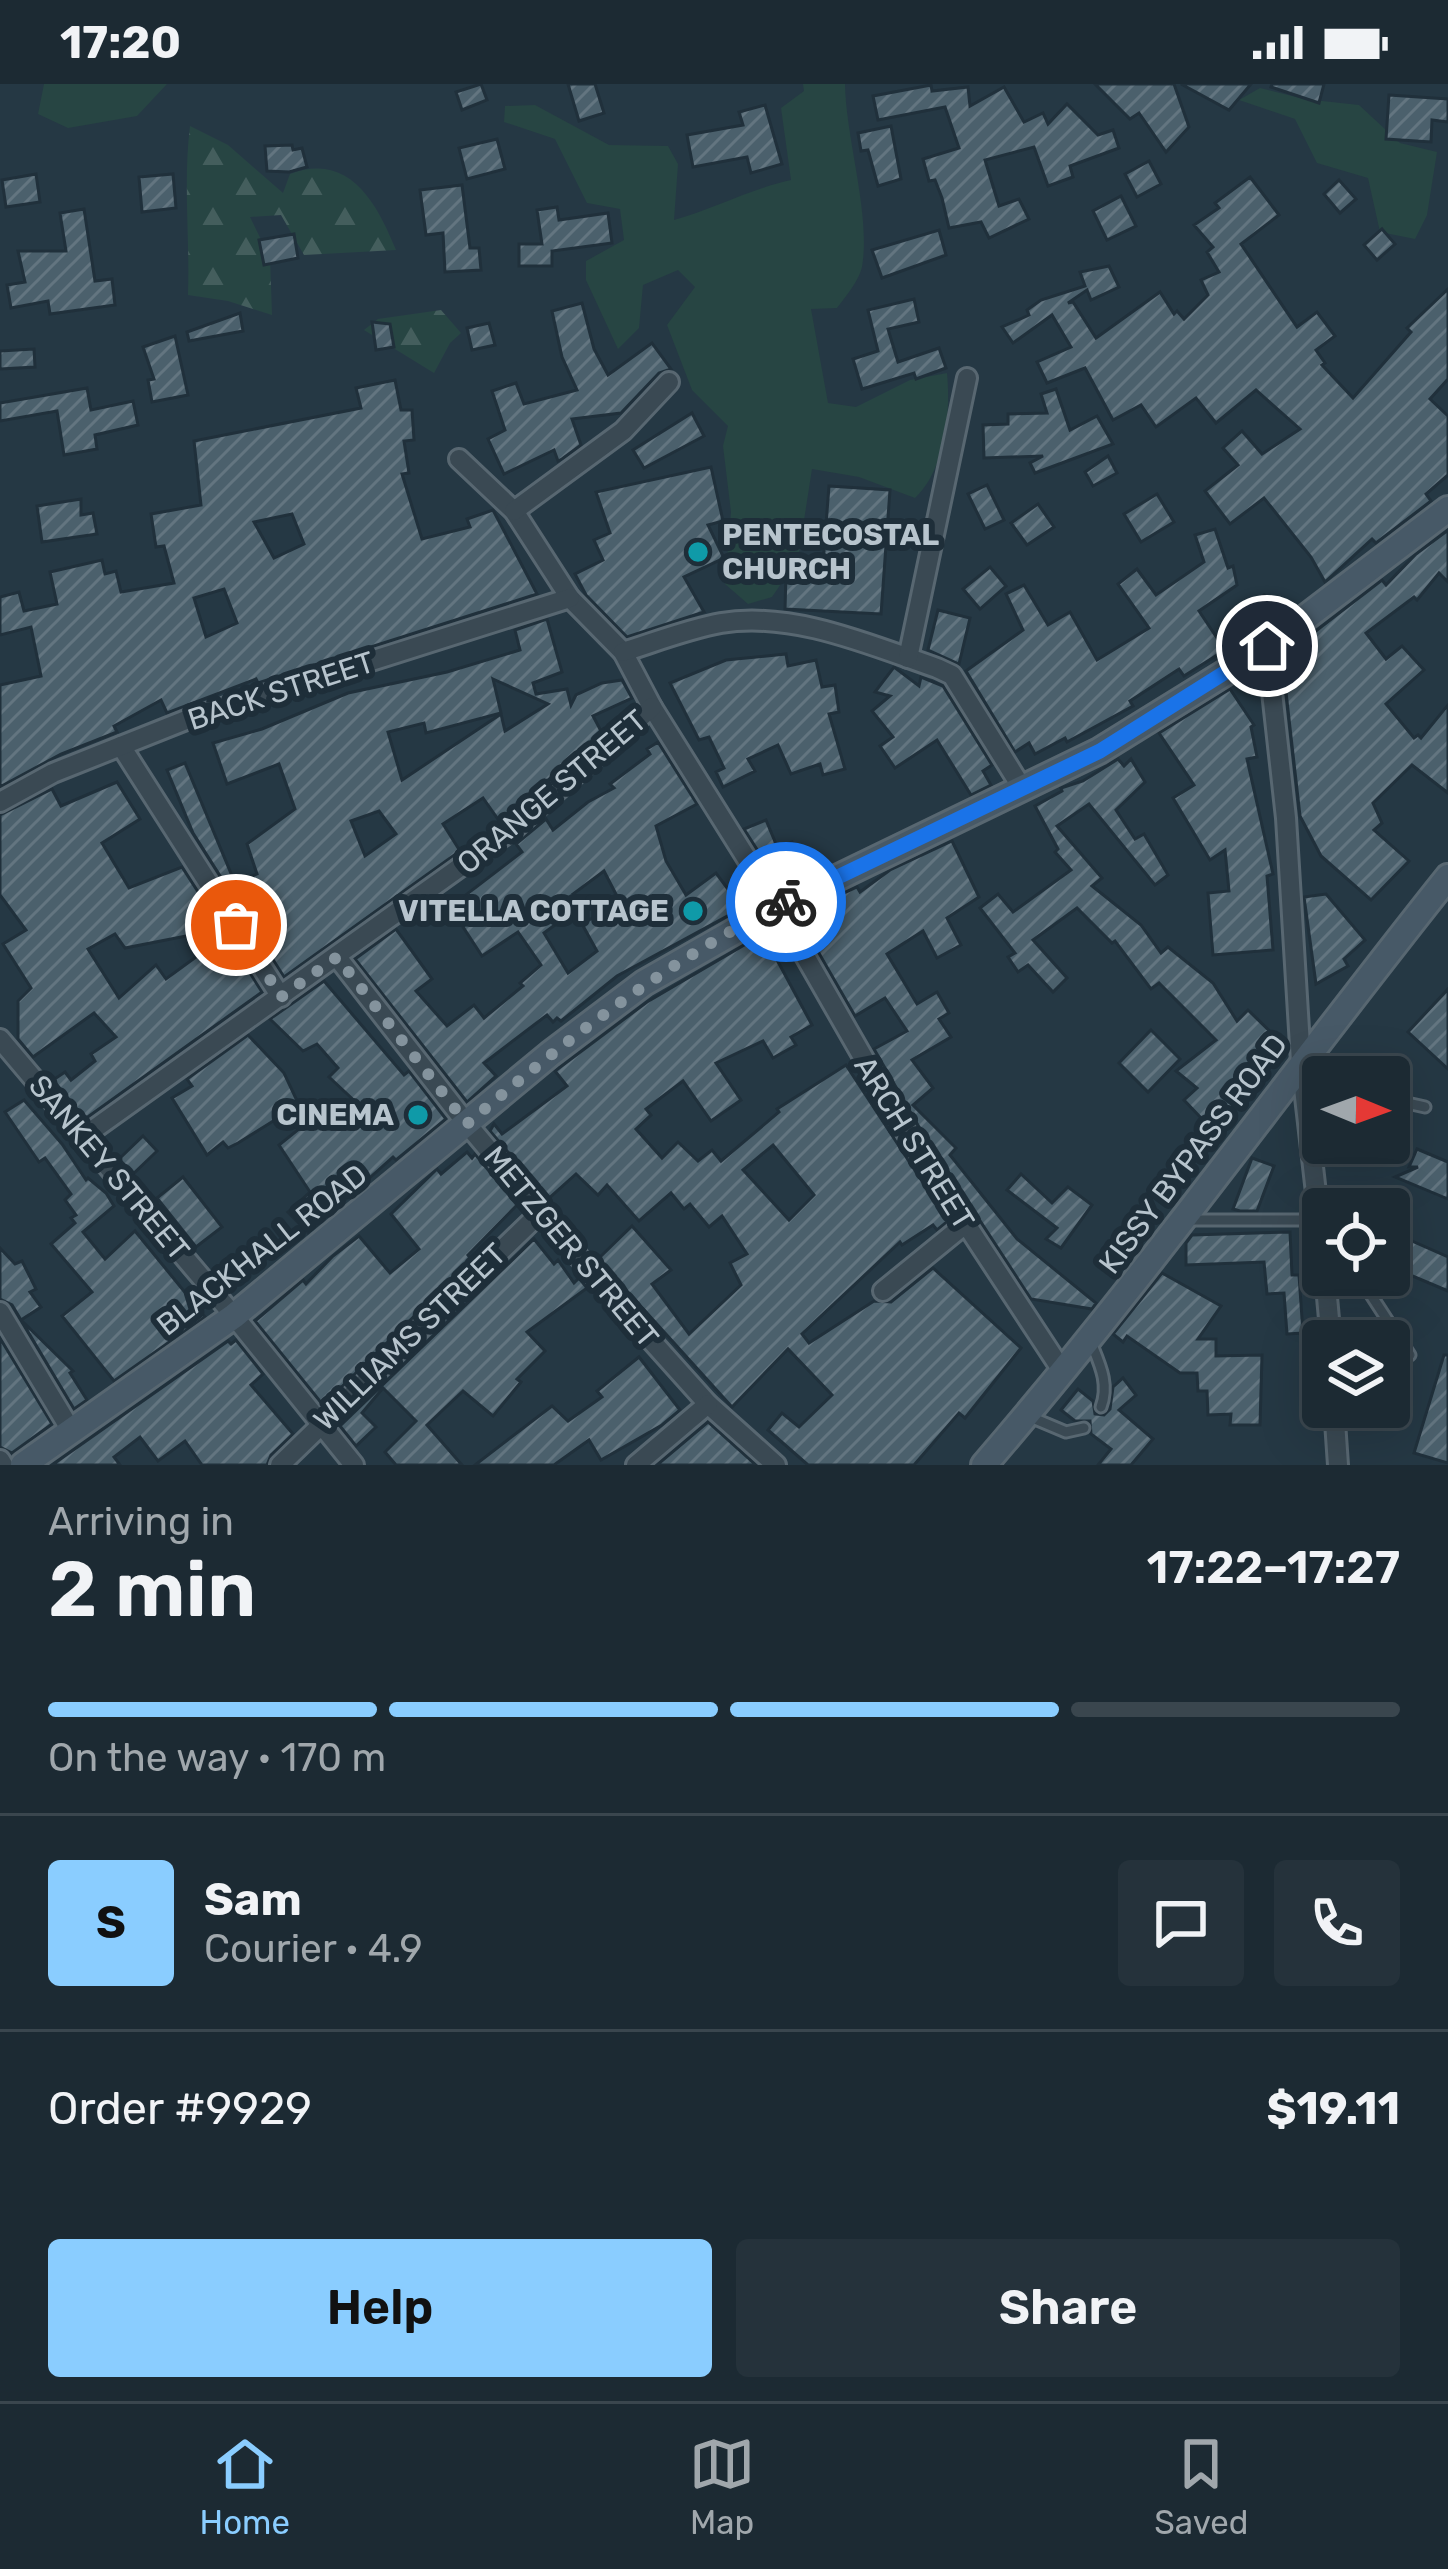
<!DOCTYPE html>
<meta charset="utf-8">
<style>
body{margin:0;font-family:Rubik,sans-serif;background:#25323b;color:#f1f3f6;height:100vh;display:flex;flex-direction:column;font-size:45px;white-space:nowrap}
*{box-sizing:border-box;margin:0}
p{font-size:39px;color:#a0a7ac}
.icon{flex:none;width:66px;height:66px;fill:none;stroke:currentColor;stroke-width:2;stroke-linecap:round;stroke-linejoin:round}
.map{position:relative;height:1381px;overflow:hidden}
.side{display:flex;flex-direction:column;background:#1c2a33;flex:1}
.side>*{flex:none}
.needle{width:78px;rotate:91deg}
.controls{position:absolute;left:1302px;top:972px;display:grid;gap:24px}
.controls a{display:grid;place-items:center;width:108px;height:108px;border-radius:12px;background:#1c2a33;box-shadow:0 12px 48px #0002,0 0 0 3px #3a464e;font-size:60px}
.pin{position:absolute;display:grid;place-items:center;width:102px;height:102px;color:#fff;margin:-51px;border:6px solid #fff;border-radius:50%;box-shadow:0 3px 12px #0007}
.courier{position:absolute;display:grid;place-items:center;width:120px;height:120px;margin:-60px;border:9px solid #1a73e8;border-radius:50%;background:#fff;color:#222;box-shadow:0 3px 15px #0007}
.head em{font-style:normal;font-weight:600}
.head div{display:flex;flex-direction:column-reverse}
.head{display:flex;align-items:center;justify-content:space-between;height:204px;padding:0 48px}
h1{font-size:78px;font-weight:600;line-height:90px}
.bar{display:grid;grid-template-columns:repeat(4,1fr);gap:18px 12px;align-content:center;height:144px;padding:0 48px}
.bar i{height:15px;border-radius:9px;background:#3a464e}
.bar .active{background:#8acdff}
.bar p{grid-column:span 4}
.line{display:flex;align-items:center;gap:30px;padding:0 48px;border-top:3px solid #3a464e}
.line div{flex:1}
.round{display:grid;place-items:center;flex:none;width:126px;height:126px;border-radius:12px;background:#25323b}
.primary-button{display:flex;gap:24px;margin-top:auto;padding:24px 48px}
.primary-button a{flex:1;height:138px;border-radius:12px;background:#8acdff;color:#111;font-size:48px;font-weight:600;line-height:138px;text-align:center}
.primary-button a+a{background:#25323b;color:#f1f3f6}
.status{display:flex;justify-content:space-between;align-items:center;height:84px;padding:0 60px;background:#1c2a33;direction:ltr}
.status svg{height:33px;fill:currentColor}
.tab-bar{display:flex;justify-content:space-around;align-items:center;height:168px;border-top:3px solid #3a464e;background:#1c2a33;font-size:33px;color:#a0a7ac}
.tab-bar a{display:grid;justify-items:center;gap:6px}
.tab-bar .active{color:#8acdff}
.map>svg:first-child{display:block}
.green{fill:#274543}
.forest{fill:url(#forest-firs)}
.building{fill:url(#building-hatch);stroke:#20303b;stroke-width:3;fill-rule:evenodd}
.lines{fill:none;stroke-linecap:round;stroke-linejoin:round}
.lane-casing{stroke:#586771;stroke-width:15}
.street-casing{stroke:#586771;stroke-width:24}
.secondary-casing{stroke:#586771;stroke-width:30}
.lane{stroke:#3a4953;stroke-width:9}
.street{stroke:#3a4953;stroke-width:18}
.secondary{stroke:#475967;stroke-width:24}
.done{stroke:#84939d;stroke-width:12;stroke-dasharray:0 21.6}
.route{stroke:#1a73e8;stroke-width:15}
.culture-dot{fill:#0f9aa8;stroke:#1e2e39;stroke-width:4.5}
.labels{text-anchor:middle;dominant-baseline:central;stroke-width:12;stroke-linejoin:round;paint-order:stroke}
.poi-label{font-size:30px;font-weight:bold;fill:#b7c4cd;stroke:#1e2e39;text-anchor:end}
.street-label{font-size:30px;fill:#b7c4cd;stroke:#1e2e39}
</style>
<div class="status"><b>17:20</b><svg viewBox="0 0 49 12"><path d="M0 12V9h3v3zM5 12V6h3v6zM10 12V3h3v9zM15 12V0h3v12zM26 1h20v11H26zM47 4h2v5h-2z"/></svg></div>
<div class="map">
<svg width="1448" height="1381" viewBox="0 0 1448 1381">
<defs>
<pattern id="forest-firs" width="22" height="20" patternUnits="userSpaceOnUse" patternTransform="scale(3)"><rect width="22" height="20" fill="#274543"/><path d="M5 1l3.5 6h-7zM16 11l3.5 6h-7z" fill="#445e5d"/></pattern>
<pattern id="building-hatch" width="6" height="6" patternUnits="userSpaceOnUse" patternTransform="scale(3)"><rect width="6" height="6" fill="#4b606c"/><path d="M-1 1l2-2M0 6l6-6M5 7l2-2" fill="none" stroke="#637580"/></pattern>
</defs>
<rect width="100%" height="100%" fill="#253844"/>
<g class="green">
<path d="M44,0H167L137,32L68,44L38,30Z"/>
<path d="M803,0H845C846,56 871,131 862,183C859,197 845,213 837,224L811,225L828,319L856,323L910,296L947,289C951,329 945,386 915,414L859,393L812,385L798,475L772,513L748,520L725,500L731,428L723,362L728,342L692,306L667,241L695,203L678,186L643,201L639,244L618,265L586,196V177L624,156L620,125L587,119L555,55L504,38L505,22L535,21L609,61L668,62L678,80L674,136C714,125 750,105 791,96L781,24L804,7Z"/>
<path d="M1260,4L1304,15L1359,21L1400,59L1437,68L1427,131L1415,155L1380,148L1368,94L1317,79L1295,35L1239,16Z"/>
</g>
<g class="forest">
<path d="M190,42L228,61L283,109L290,90C349,67 377,119 396,166L304,171L281,131L250,133L270,174L272,231L228,217L188,211C190,154 183,99 190,42Z"/>
<path d="M441,226L461,249L450,259L434,289L364,246L378,235Z"/>
</g>
<g class="building">
<path d="M481,0L487,16L462,26L456,8Z"/>
<path d="M568,0H595L604,29L579,37Z"/>
<path d="M1095,0H1174L1189,43L1166,68L1139,29L1130,35Z"/>
<path d="M1181,0H1251L1229,26Z"/>
<path d="M1272,0H1324L1319,19L1271,3Z"/>
<path d="M931,1L932,7L968,3L970,22L1004,3L1024,38L1043,29L1048,40L1067,20L1098,51L1113,46L1119,64L1070,82L1073,93L1048,102L1034,63L985,76L999,122L1019,115L1029,135L989,154L981,138L949,144L942,114L935,96L929,97L923,75L959,64L945,23L878,36L873,12Z"/>
<path d="M1389,11L1448,15V38L1432,36L1431,58L1386,55Z"/>
<path d="M765,21L782,80L751,89L747,73L693,83L687,51L743,41L739,28Z"/>
<path d="M891,42L901,95L878,102L868,66L861,67L858,49Z"/>
<path d="M497,55L505,85L467,95L459,64Z"/>
<path d="M292,61L293,66L302,64L307,83L289,88L267,87L265,62Z"/>
<path d="M1149,77L1161,100L1137,113L1125,90Z"/>
<path d="M36,90L40,118L6,123L2,96Z"/>
<path d="M173,90L176,124L142,128L139,93Z"/>
<path d="M1250,93L1279,131L1241,160L1297,243L1317,228L1335,252L1316,266L1325,279L1322,281L1353,314L1411,248L1407,244L1448,205V295L1430,315L1448,332V391L1426,410L1431,417L1376,459L1372,455L1325,498L1311,473L1264,414L1230,440L1205,407L1238,381L1223,364L1242,347L1262,370L1300,345L1256,306L1216,339L1196,314L1156,343L1141,321L1113,336L1085,284L1047,299L1037,278L1071,263L1052,231L1013,259L1002,243L1029,231L1027,226L1041,216L1085,202L1080,188L1109,182L1119,203L1091,216L1087,206L1068,219L1073,218L1096,254L1160,208L1174,230L1177,227L1184,235L1208,211L1201,196L1219,188L1207,168L1213,163L1194,141L1219,124L1215,119Z"/>
<path d="M1339,96L1356,115L1340,129L1324,110Z"/>
<path d="M462,101L470,164H479L481,186L445,188L443,149L426,151L420,106Z"/>
<path d="M1121,112L1136,142L1107,156L1093,127Z"/>
<path d="M557,123L559,136L608,129L612,159L552,167V182H519V160H542L537,126Z"/>
<path d="M84,125L95,197L112,195L115,221L50,230L48,217L11,224L7,201L25,198L18,167H66L60,129Z"/>
<path d="M1382,145L1395,160L1377,176L1364,161Z"/>
<path d="M939,146L946,171L882,194L872,166Z"/>
<path d="M294,150L298,174L264,181L259,156Z"/>
<path d="M914,215L919,238L888,245L898,278L939,264L946,284L916,295L914,289L862,305L853,275L878,267L868,226Z"/>
<path d="M582,219L594,265L608,291L652,259L671,285L659,289L621,329L572,335L581,361L562,375L558,377L554,366L504,390L488,355L505,346L492,307L516,299L524,320L577,306L562,273L552,227Z"/>
<path d="M240,229L243,247L189,257L187,248Z"/>
<path d="M372,238L390,240L394,263L376,266Z"/>
<path d="M489,239L495,261L472,266L467,244Z"/>
<path d="M175,252L188,311L152,318L148,296L154,295L143,263Z"/>
<path d="M34,265L35,283L0,285V267Z"/>
<path d="M395,296L401,326H412L414,356L404,357L409,389L402,390L422,455L470,443L467,435L493,426L537,510L258,599L256,595L167,629L161,616L114,642L117,648L61,670L0,703V601L41,592L31,543L0,551V513L19,508L24,527L57,520L50,488L102,476L105,490L116,487L121,508L174,499L164,462L156,463L151,430L201,421L194,357L361,324L356,304ZM292,430L304,460L274,474L254,438ZM224,505L237,539L206,553L194,514Z"/>
<path d="M87,304L91,326L133,317L138,341L95,351L97,365L64,371L57,327L0,337V319Z"/>
<path d="M1056,305L1070,346L1097,332L1113,360L1035,389L1030,379L1043,372L984,374L983,341L1008,340V330L1047,329L1041,310Z"/>
<path d="M692,329L704,352L644,384L633,366Z"/>
<path d="M1108,372L1117,389L1093,402L1085,388Z"/>
<path d="M711,383L723,437L708,441L724,474L684,493L704,528L627,553L586,511L575,490L603,476L594,456L610,449L596,408Z"/>
<path d="M987,401L1004,436L985,445L968,410Z"/>
<path d="M829,402L890,406L881,530L785,525L786,490L822,492Z"/>
<path d="M1157,410L1174,438L1141,458L1124,430Z"/>
<path d="M81,415V431L93,429L97,450L42,458L37,422Z"/>
<path d="M1038,420L1054,443L1027,461L1011,439Z"/>
<path d="M1215,445L1228,484L1233,482L1237,501L1199,527L1225,566L1184,592L1179,585L1130,617L1133,622L1067,658L1065,654L1035,670L1029,659L1015,668L966,587L1023,546L1006,510L1024,501L1048,541L1070,528L1097,576L1149,544L1118,500L1137,485L1156,511L1204,478L1195,451Z"/>
<path d="M1448,446V498L1439,489L1417,516L1414,513L1366,549L1386,575L1402,562L1424,586L1386,620L1414,654L1418,651L1421,654L1448,621V709L1412,681L1373,719L1382,739L1374,746L1409,777L1371,816L1321,772L1300,732L1282,573L1382,496L1386,501L1416,470Z"/>
<path d="M990,483L1006,502L980,525L963,505Z"/>
<path d="M1264,511L1277,527L1256,543L1243,527Z"/>
<path d="M938,526L970,534L959,580L928,566Z"/>
<path d="M547,535L562,588L533,599L536,610L567,605L571,621L576,611L602,599L622,596L632,614L593,632L602,649L500,738L483,714L443,740L460,767L284,893L193,749L167,686L185,679L235,799L257,790L247,760L295,725L279,680L227,700L213,659L262,645L348,609L447,588L520,566L515,546ZM493,595L548,620L505,647L501,630L402,696L388,648L424,639L426,649L501,629ZM379,727L396,750L365,772L351,737Z"/>
<path d="M786,570L788,582L816,576L822,603L835,601L839,628L829,630L845,685L823,691L820,680L791,690L778,661L748,675L755,687L723,703L716,688L724,684L709,653L699,656L670,599L726,576Z"/>
<path d="M894,583L919,602L921,593L943,602L992,681L983,687L991,701L971,711L937,656L895,684L880,662L893,653L872,627L890,612L875,608Z"/>
<path d="M1230,605L1254,641L1251,643L1257,673L1247,675L1273,790L1267,792L1273,866L1213,871L1208,809L1229,807L1225,766L1210,776L1173,714L1194,701L1159,649Z"/>
<path d="M658,658L697,720L656,742L666,777L686,811L716,789L742,824L617,892L561,937L557,934L553,938L547,931L484,979L496,992L467,1018L355,875L396,845L432,895L416,907L447,942L474,921L484,934L523,902L520,899L541,881L518,848L482,872L450,823L522,768L516,760L546,735L553,746L588,718L614,704L610,700L650,670L647,665ZM604,787L620,818L582,840L597,867L568,889L544,849L581,822L573,810Z"/>
<path d="M1118,675L1124,682L1131,675L1145,698L1116,726L1135,755L1144,750L1168,791L1155,801L1089,720L1057,742L1102,794L1092,802L1141,841L1161,869L1168,863L1213,899L1237,937L1248,926L1285,962L1257,991L1253,988L1238,1017L1227,1028L1218,1022L1203,1036L1184,1016L1197,1004L1176,987L1216,956L1159,899L1151,905L1115,857L1112,859L1077,824L1033,856L1067,894L1053,908L1028,881L1018,888L1008,873L1015,869L980,824L998,810L1013,828L1071,786L1055,768L1058,765L1035,722L1062,707L1061,704L1083,697Z"/>
<path d="M117,698L140,735L102,759L129,804L182,783L222,845L125,864L115,850L88,865L119,914L156,881L166,895L226,851L262,908L85,1035L53,996L65,988L71,996L95,977L91,970L116,953L94,929L33,973L18,955V917L31,904L3,860L26,846L0,811V731L52,705L61,722Z"/>
<path d="M766,736L778,765L792,758L805,783L777,797L744,745Z"/>
<path d="M952,757L979,813L947,834L961,861L937,874L923,847L887,870L917,920L937,908L949,929L939,935L951,953L912,976L933,1004L913,1021L956,1064L950,1071L1017,1155L1096,1219L1092,1225L1031,1215L919,1043L874,965L907,947L885,914L855,932L797,831L857,803L860,808L890,786Z"/>
<path d="M1326,810L1365,856L1344,875L1348,882L1316,900L1304,813Z"/>
<path d="M763,850L812,941L791,953L796,961L773,974L763,957L716,979L741,1016L711,1037L683,997L646,1025L651,1031L636,1045L662,1074L678,1058L698,1077L712,1066L721,1077L779,1028L777,1025L846,981L948,1137L937,1146L933,1141L902,1161L900,1158L802,1250L809,1259L874,1217L891,1218L933,1184L1021,1264L965,1334L959,1329L914,1381H808L768,1346L782,1329L799,1343L832,1311L788,1265L732,1323L598,1175L632,1142L671,1186L652,1200L689,1250L741,1201L730,1179L747,1170L722,1132L709,1143L690,1120L684,1125L671,1109L639,1137L607,1101L598,1111L576,1090L548,1115L490,1047L494,1040L502,1050L567,1002L555,987L647,918ZM773,1061L814,1111L789,1136L743,1086Z"/>
<path d="M324,897L404,991L409,987L446,1035L396,1076L393,1073L308,1149L288,1128L310,1108L279,1061L320,1028L332,1041L361,1023L329,993L338,984L317,960L303,967L270,935Z"/>
<path d="M1448,905V985L1408,948Z"/>
<path d="M1151,946L1180,975L1148,1008L1119,979Z"/>
<path d="M248,951L284,989L299,1021L238,1059L228,1064L223,1058L207,1071L172,1014L192,1002L187,995Z"/>
<path d="M24,1016L62,1060L86,1096L88,1094L106,1109L114,1122L83,1148L105,1175L135,1147L205,1233L114,1297L62,1232L92,1208L51,1160L75,1139L71,1134L76,1131L65,1116L71,1110L45,1074L39,1078L5,1028Z"/>
<path d="M143,1052L157,1067L133,1090L119,1075Z"/>
<path d="M1417,1065L1448,1078V1115L1395,1093L1418,1083H1409Z"/>
<path d="M467,1068L472,1074L475,1070L517,1121L468,1171L472,1176L323,1321L255,1237L303,1196L306,1200L333,1172L359,1152L390,1189L419,1165L391,1130L437,1085L441,1090Z"/>
<path d="M1252,1074L1274,1082L1257,1127H1240L1233,1125Z"/>
<path d="M1021,1090L1052,1119L1068,1103L1092,1121L1061,1164L1046,1155L1057,1144L1007,1106Z"/>
<path d="M183,1093L222,1143L196,1163L157,1114Z"/>
<path d="M1367,1105L1375,1125H1331V1120Z"/>
<path d="M1290,1148L1292,1191H1299L1303,1249L1287,1250L1284,1209L1267,1210L1264,1178L1186,1181V1159L1192,1151Z"/>
<path d="M1396,1150L1448,1173V1207L1389,1182V1165Z"/>
<path d="M534,1155L554,1180L558,1176L574,1199L579,1194L587,1204L527,1248L545,1267L517,1295L521,1298L493,1332L463,1307L427,1341L462,1381H396L385,1368L416,1337L383,1304L362,1329L376,1343L356,1362L340,1342Z"/>
<path d="M0,1164L15,1180L22,1177L36,1205L30,1208L41,1223L21,1236L73,1287L70,1289L87,1316L74,1325L12,1221L0,1215Z"/>
<path d="M1162,1189L1221,1222L1198,1255H1216V1272L1262,1271L1260,1341H1230L1231,1330L1208,1331L1207,1307H1198L1197,1289H1180L1127,1252L1123,1258L1113,1250Z"/>
<path d="M0,1254L52,1340L12,1369L0,1363Z"/>
<path d="M236,1256L263,1290L251,1301L293,1350L271,1371L267,1381H202L185,1357L158,1377L140,1353L114,1373L120,1381H52L228,1257L231,1260Z"/>
<path d="M1444,1271H1448V1379L1414,1369Z"/>
<path d="M639,1273L680,1326L662,1341L601,1376L589,1356L554,1381H475L552,1322L568,1337L602,1313L597,1307Z"/>
<path d="M1123,1294L1136,1311L1119,1326L1153,1355L1131,1381H1098L1111,1365L1091,1350L1090,1337H1075L1061,1326L1078,1305L1093,1317L1095,1330L1104,1331L1110,1325L1113,1303Z"/>
<path d="M708,1338L756,1381H657Z"/>
</g>
<g class="lines">
<defs>
<g id="lane">
<path d="M1312,972L1337,993"/>
<path d="M1389,1015L1425,1023"/>
<path d="M1187,1136H1320"/>
<path d="M1358,1191L1410,1271"/>
<path d="M1090,1256C1099,1279 1110,1299 1101,1323"/>
<path d="M1028,1332L1066,1348L1084,1344"/>
</g>
<g id="street">
<path d="M459,375L514,427L570,514L623,568L652,623L777,823L907,1050L1063,1288"/>
<path d="M514,427L623,347L669,298"/>
<path d="M1267,563L1286,734L1301,978L1323,1170"/>
<path d="M623,568C655,558 688,545 721,539C793,527 870,561 937,584L952,591L1022,704"/>
<path d="M908,574L967,294"/>
<path d="M121,662L281,913"/>
<path d="M0,718L53,689L191,634L570,514"/>
<path d="M337,873L467,1040L614,1215L708,1320L776,1381"/>
<path d="M0,955L234,1232L354,1381"/>
<path d="M83,1053L516,743L652,623"/>
<path d="M1325,1191L1331,1257"/>
<path d="M883,1207L964,1141"/>
<path d="M0,1228L72,1348"/>
<path d="M1334,1323L1338,1381"/>
<path d="M0,1376L3,1381"/>
<path d="M280,1381L542,1127"/>
<path d="M636,1381L708,1320"/>
</g>
<g id="secondary">
<path d="M23,1381L234,1232L550,970L644,899L777,823L1099,667L1267,563L1448,425"/>
<path d="M984,1381C1147,1192 1292,988 1448,793"/>
</g>
</defs>
<use href="#lane" class="lane-casing"/>
<use href="#street" class="street-casing"/>
<use href="#secondary" class="secondary-casing"/>
<use href="#lane" class="lane"/>
<use href="#street" class="street"/>
<use href="#secondary" class="secondary"/>
</g>
<g class="lines">
<path class="done" d="M236,841L281,913L337,873L467,1040C567,955 667,877 786,818"/>
<path class="route" d="M786,818L1100,667L1267,562"/>
</g>
<g class="culture-dot">
<circle cx="698" cy="468" r="12"/>
<circle cx="693" cy="827" r="12"/>
<circle cx="418" cy="1031" r="12"/>
</g>
<g class="labels">
<g class="poi-label">
<text x="722" y="451" text-anchor="start">PENTECOSTAL<tspan x="722" dy="34">CHURCH</tspan></text>
<text x="669" y="827">VITELLA COTTAGE</text>
<text x="394" y="1031">CINEMA</text>
</g>
<g class="street-label">
<text transform="translate(281 607) rotate(-18)">BACK STREET</text>
<text transform="translate(552 708) rotate(-40)">ORANGE STREET</text>
<text transform="translate(914 1059) rotate(58)">ARCH STREET</text>
<text transform="translate(1193 1070) rotate(-53)">KISSY BYPASS ROAD</text>
<text transform="translate(109 1084) rotate(50)">SANKEY STREET</text>
<text transform="translate(571 1163) rotate(50)">METZGER STREET</text>
<text transform="translate(262 1166) rotate(-38)">BLACKHALL ROAD</text>
<text transform="translate(410 1253) rotate(-44)">WILLIAMS STREET</text>
</g>
</g>
</svg>
<div class="controls">
<a><svg class="needle" viewBox="-14 -14 28 28"><path d="M0-13l5 13h-10z" fill="#e53935"/><path d="M0 13l5-13h-10z" fill="#a0a7ac"/></svg></a>
<a><svg class="icon" aria-label="locate" viewBox="0 0 24 24"><circle cx="12" cy="12" r="6"/><path d="M12 2v4M12 18v4M2 12h4M18 12h4"/></svg></a>
<a><svg class="icon" aria-label="layers" viewBox="0 0 24 24"><path d="M12 4l9 5-9 5-9-5zM3 14l9 5 9-5"/></svg></a>
</div>
<div class="pin" style="left:236px;top:841px;background:#ea580c"><svg class="icon" aria-label="bag" viewBox="0 0 24 24"><path d="M5 8h14l-1 12H6zM9 8a3 3 0 0 1 6 0"/></svg></div>
<div class="pin" style="left:1267px;top:562px;background:#1f2937"><svg class="icon" aria-label="home" viewBox="0 0 24 24"><path d="M3 11l9-7 9 7M6 9v11h12V9"/></svg></div>
<div class="courier" style="left:786px;top:818px"><svg class="icon" aria-label="bike" viewBox="0 0 24 24"><circle cx="6" cy="16" r="4"/><circle cx="18" cy="16" r="4"/><path d="M6 16l4-8h5l3 8M10 8l3 8H6M13 5h3"/></svg></div>
</div>
<section class="side">
<div class="head"><div><h1>2 min</h1><p>Arriving in</p></div><em>17:22–17:27</em></div>
<div class="bar"><i class="active"></i><i class="active"></i><i class="active"></i><i></i><p>On the way · 170 m</p></div>
<div class="line" style="height:216px"><b class="round" style="background:#8acdff;color:#111">S</b><div><b>Sam</b><p>Courier · 4.9</p></div><a class="round"><svg class="icon" aria-label="chat" viewBox="0 0 24 24"><path d="M4 5h16v11H9l-5 4z"/></svg></a><a class="round"><svg class="icon" aria-label="phone" viewBox="0 0 24 24"><path d="M5 4h4l2 5-3 2q2 4 5 5l2-3 5 2v4C11 20 4 13 5 4z"/></svg></a></div>
<div class="line" style="height:156px"><div>Order #9929</div><b>$19.11</b></div>
<div class="primary-button"><a>Help</a><a>Share</a></div>
</section>
<nav class="tab-bar">
<a class="active"><svg class="icon" aria-label="home" viewBox="0 0 24 24"><path d="M3 11l9-7 9 7M6 9v11h12V9"/></svg>Home</a>
<a><svg class="icon" aria-label="map" viewBox="0 0 24 24"><path d="M3 6l6-2 6 2 6-2v14l-6 2-6-2-6 2zM9 4v14M15 6v14"/></svg>Map</a>
<a><svg class="icon" aria-label="saved" viewBox="0 0 24 24"><path d="M7 4h10v16l-5-4-5 4z"/></svg>Saved</a>
</nav>
